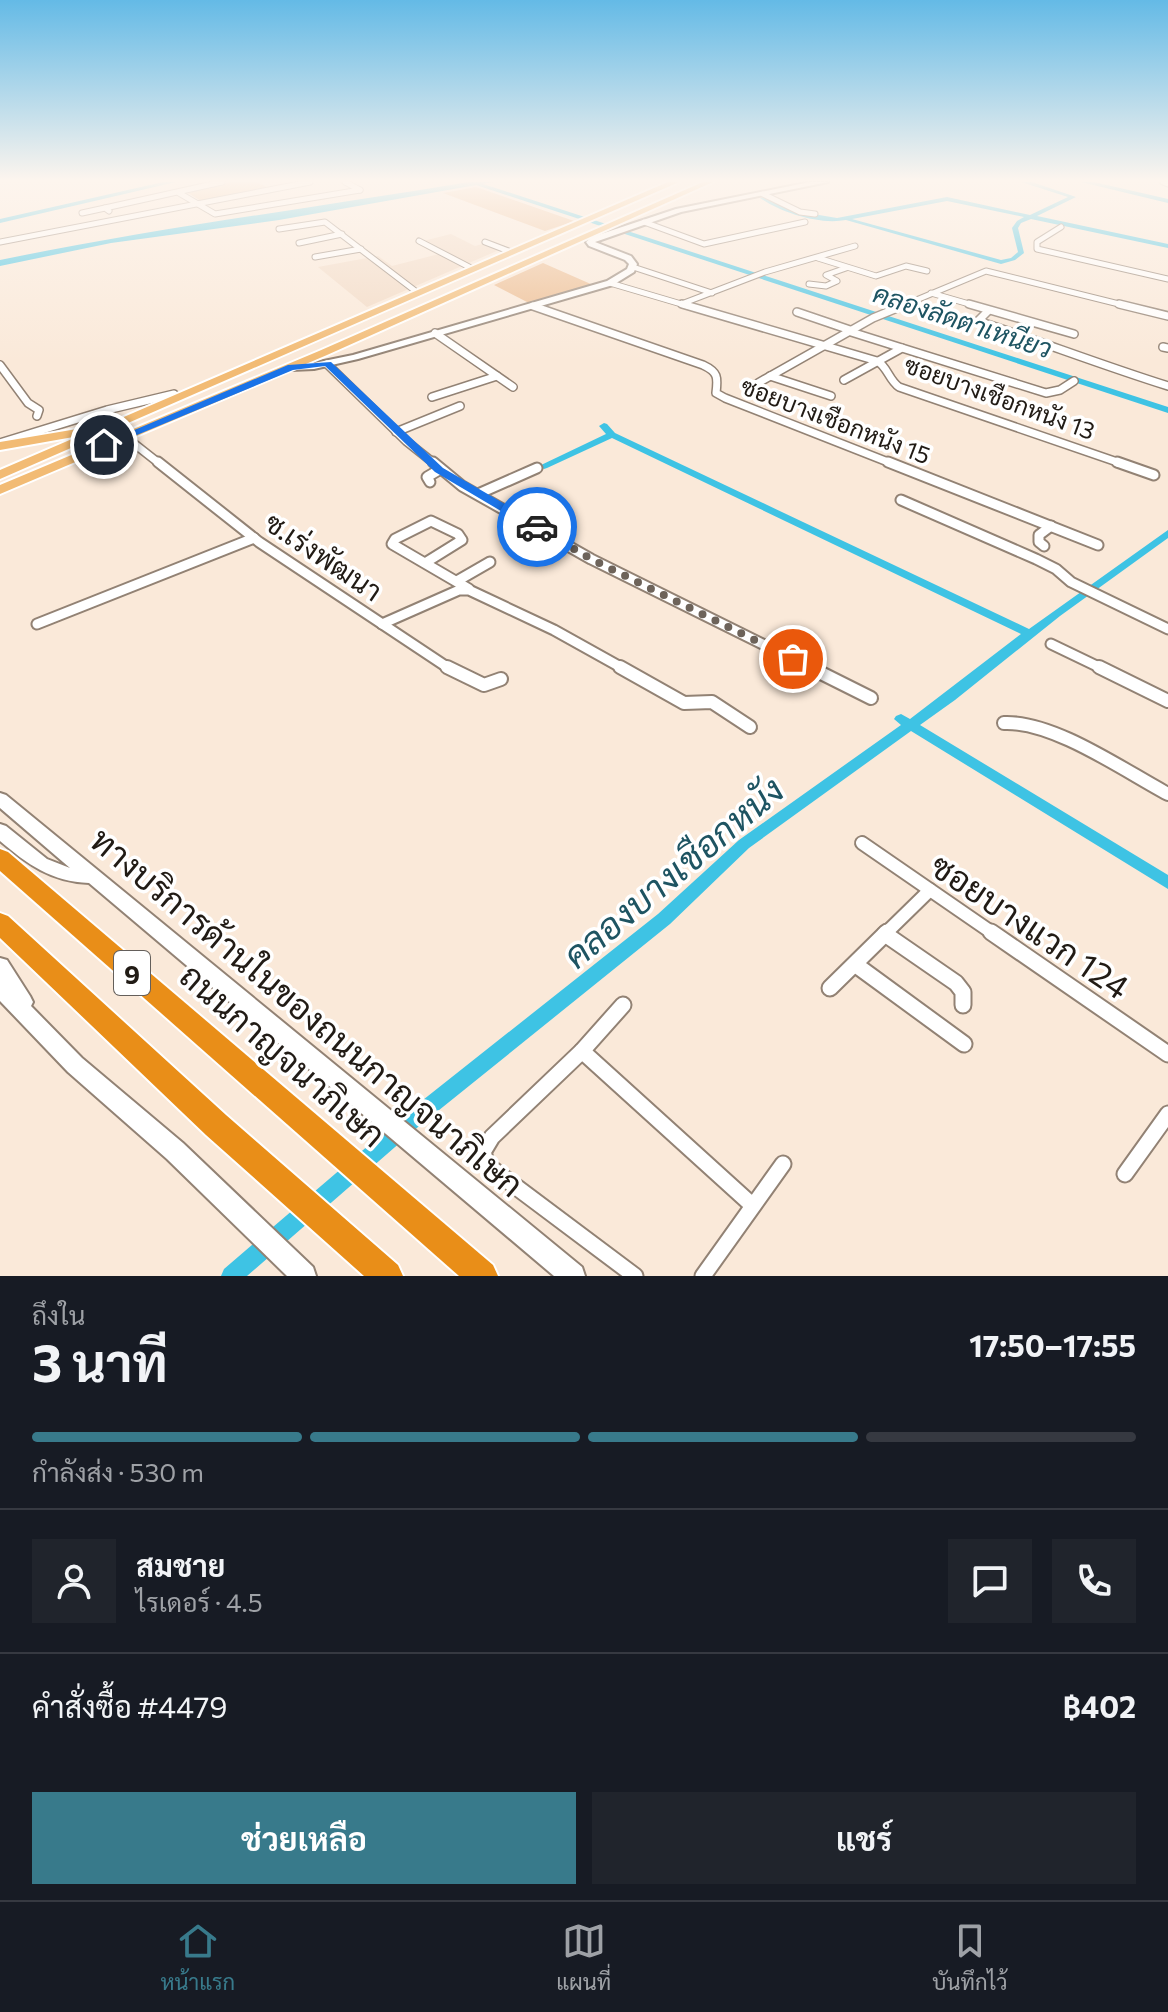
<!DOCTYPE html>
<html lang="th">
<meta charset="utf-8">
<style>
body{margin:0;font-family:Commissioner,Sarabun,sans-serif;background:#20242c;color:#f1f3f6;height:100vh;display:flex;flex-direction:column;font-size:30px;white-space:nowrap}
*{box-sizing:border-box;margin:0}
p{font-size:26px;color:#9ea1a6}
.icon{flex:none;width:44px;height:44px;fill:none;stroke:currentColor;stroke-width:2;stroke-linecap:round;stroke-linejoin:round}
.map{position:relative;height:1276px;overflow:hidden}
.panel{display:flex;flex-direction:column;background:#171b24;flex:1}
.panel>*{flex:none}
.pin{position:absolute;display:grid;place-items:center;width:68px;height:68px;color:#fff;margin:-34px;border:4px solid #fff;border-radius:50%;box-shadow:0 2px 8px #0007}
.courier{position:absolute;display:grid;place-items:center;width:80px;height:80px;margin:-40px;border:6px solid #1a73e8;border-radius:50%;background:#fff;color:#222;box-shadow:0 2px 10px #0007}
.head em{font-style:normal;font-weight:700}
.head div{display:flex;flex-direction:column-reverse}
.head{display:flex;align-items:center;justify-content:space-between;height:136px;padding:0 32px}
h1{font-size:52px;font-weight:700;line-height:60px}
.bar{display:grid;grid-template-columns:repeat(4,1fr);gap:12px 8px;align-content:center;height:96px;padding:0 32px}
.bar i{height:10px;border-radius:6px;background:#363941}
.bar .active{background:#387a8b}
.bar p{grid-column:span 4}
.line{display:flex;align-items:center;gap:20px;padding:0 32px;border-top:2px solid #363941}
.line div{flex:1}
.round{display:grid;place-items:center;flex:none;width:84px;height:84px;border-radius:0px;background:#20242c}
.cta{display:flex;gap:16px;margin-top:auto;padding:16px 32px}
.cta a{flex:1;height:92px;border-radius:0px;background:#387a8b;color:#fff;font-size:32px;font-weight:700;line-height:92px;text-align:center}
.cta a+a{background:#20242c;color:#f1f3f6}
.menu{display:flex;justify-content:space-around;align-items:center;height:112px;border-top:2px solid #363941;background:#171b24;font-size:22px;color:#9ea1a6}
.menu a{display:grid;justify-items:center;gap:4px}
.menu .active{color:#387a8b}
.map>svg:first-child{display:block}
.built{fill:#f2dac5}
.green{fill:#ecbc90}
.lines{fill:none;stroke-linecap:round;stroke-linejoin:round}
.canal{fill:#3ec3e4;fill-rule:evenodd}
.river{fill:#3ec3e4;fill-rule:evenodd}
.street-far4-casing{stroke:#928274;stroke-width:7}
.street-far3-casing{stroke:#928274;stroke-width:10}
.street-far2-casing{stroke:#928274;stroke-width:13}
.street-far1-casing{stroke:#928274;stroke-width:16}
.street-casing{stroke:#928274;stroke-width:19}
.secondary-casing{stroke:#928274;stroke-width:4}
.primary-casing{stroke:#fff;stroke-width:4}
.highway-casing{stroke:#fff;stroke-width:4}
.street-far4{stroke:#fff;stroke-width:5}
.street-far3{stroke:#fff;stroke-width:7}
.street-far2{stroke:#fff;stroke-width:9}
.street-far1{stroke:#fff;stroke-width:12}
.street{stroke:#fff;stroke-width:15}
.secondary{fill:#fff;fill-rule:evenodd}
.primary{fill:#f2bb74;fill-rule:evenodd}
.highway{fill:#e98e18;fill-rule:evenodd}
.route{fill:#1a73e8}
.done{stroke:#6d635a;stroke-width:8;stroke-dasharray:0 14.4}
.labels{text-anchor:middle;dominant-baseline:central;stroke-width:7;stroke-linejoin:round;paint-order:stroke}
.far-street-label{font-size:24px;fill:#211b15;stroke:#fff}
.far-water-label{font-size:26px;font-style:italic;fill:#1e5462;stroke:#fff}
.shield{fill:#fff;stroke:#645f5b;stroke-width:2}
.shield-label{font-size:26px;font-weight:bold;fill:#211b15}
.street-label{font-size:28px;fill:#211b15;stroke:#fff}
.near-street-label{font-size:34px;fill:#211b15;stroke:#fff}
.near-water-label{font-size:36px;font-style:italic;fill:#1e5462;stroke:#fff}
</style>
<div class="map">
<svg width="1168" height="1276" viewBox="0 0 1168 1276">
<rect width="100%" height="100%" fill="#fae9d9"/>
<path class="built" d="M451,234L475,246L493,241L506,247L367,307L318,267L378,256L392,266L443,253L423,241Z"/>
<g class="green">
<path d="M230,182H257L270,189L204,203L188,193Z"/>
<path d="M476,187L574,221H575L545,231L443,193Z"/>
<path d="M543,263L593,285L529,303L494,285Z"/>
</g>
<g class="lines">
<g class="canal">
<path d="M163,182H176L0,223V219Z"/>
<path d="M467,182H477L1168,407V413Z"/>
<path d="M1021,182H1032L1076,197L1037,216L1168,244V248L1031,219L1021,223L1018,228L1024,253L1015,260L1001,264L846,220C819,225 782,213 760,198L765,197L795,211L837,218L947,197L1030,215L1068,197ZM947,201L1024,217L1017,221L1012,228L1018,252L1011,258L1001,260L852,219Z"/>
<path d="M1081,182H1094L1168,199V203Z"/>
<path d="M604,423L607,424L615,433L1029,629L1168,530V538L1060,616L955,700L920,725L1168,875V889L911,731L749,848L670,924L418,1127L247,1276H221L224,1269L404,1115L658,914L739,840L901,725L894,719L896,716L901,714L910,719L1021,634L612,438L547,468L544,469L539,466L606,434L599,426Z"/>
</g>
<path class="river" d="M469,182H493L279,220L111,243L0,266V260C155,228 313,208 469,182Z"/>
<defs>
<g id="street-far4">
<path d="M345,182L360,190"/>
<path d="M1163,182L1168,184"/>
<path d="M179,193L215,214L360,190"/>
<path d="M763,194L800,212L815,214"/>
<path d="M105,208L222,182"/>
<path d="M82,213L105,208L109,211"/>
<path d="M644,222L704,244L805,222"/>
<path d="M1061,227L1037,242V249L1168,279"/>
<path d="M279,229L325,222L418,293"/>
<path d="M419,241L473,269"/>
<path d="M0,242L310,182"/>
<path d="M485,242L511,252"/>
<path d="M299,243L342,234"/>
<path d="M315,257L361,249"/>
<path d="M818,258L876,276L906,266L927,271"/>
<path d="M633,267L712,293"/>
<path d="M610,283L688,306"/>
<path d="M809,284L826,286L837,281L826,275L846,268"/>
<path d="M931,293L976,306"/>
<path d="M684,303L765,272L855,246"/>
<path d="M902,306L986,271L1127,306"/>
</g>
<g id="street-far3">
<path d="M682,304L877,361C887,366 889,380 899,387L1123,464"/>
<path d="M969,304L1074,334"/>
<path d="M1119,304L1168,316"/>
<path d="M533,306L703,365C718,372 718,377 716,393L725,398L893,464"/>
<path d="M988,311L978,321C1042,342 1104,366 1168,386"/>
<path d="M797,312L850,330"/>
<path d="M848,331L902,348"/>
<path d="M435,333L513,387"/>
<path d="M1163,347L1168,348"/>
<path d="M327,364L406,441L435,464"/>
<path d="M0,365L28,403L39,410L37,416"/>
<path d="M770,376L831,396"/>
<path d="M844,380L902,348L1046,393L1060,390L1074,381"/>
<path d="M758,383L873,318L907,304"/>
<path d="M432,397L497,376"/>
<path d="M396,432L460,406"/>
<path d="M132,442L160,464"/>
<path d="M0,443L107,410L174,394"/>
</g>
<g id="street-far2">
<path d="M158,462L259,542L450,669"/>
<path d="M433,462L462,486L591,559L813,669"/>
<path d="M888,462L1098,545"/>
<path d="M1117,462L1154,475"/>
<path d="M430,482L427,477L439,470"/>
<path d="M478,494L537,468"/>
<path d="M901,500L1036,559L1056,569L1071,582L1168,629"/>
<path d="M1044,546L1039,542V535L1051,526"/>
<path d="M425,563L462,540L458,534L431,521L395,539L392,544L469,589"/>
<path d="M457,581L490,562"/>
<path d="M37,624L254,538"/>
<path d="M382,624L459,590H469L554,630L624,669"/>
<path d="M1051,644L1103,669"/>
</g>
<g id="street-far1">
<path d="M447,667L484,685L501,679"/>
<path d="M620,667L684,703L712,702L750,727"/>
<path d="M809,667L871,698"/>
<path d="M1099,667L1168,701"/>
<path d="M1004,723C1054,721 1123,770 1168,794"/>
<path d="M862,843L994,934"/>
<path d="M885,934L930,890"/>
</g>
<g id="street">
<path d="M991,932L1168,1054"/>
<path d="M885,934L956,983L963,992V1005"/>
<path d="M856,965L964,1044"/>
<path d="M830,988L887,932"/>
<path d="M623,1005L582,1051L492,1137L483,1152L487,1165L635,1276"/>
<path d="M582,1051L752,1205"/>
<path d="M1125,1174L1168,1114"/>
<path d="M703,1276L783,1164"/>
</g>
<g id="secondary">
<path d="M810,182H828L681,212L598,241L595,242L631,256L637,264L634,272L613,285L358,359L314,369L291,370L286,367L291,364L314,363L353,355L607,281L627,269L629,264L625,260L589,246L586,242L592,237L676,209Z"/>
<path d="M0,793L6,795L582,1267L585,1276H554L89,883C52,882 27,864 0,841V824L6,826L47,859L70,868L0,808Z"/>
<path d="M0,958L7,960L30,996L33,1002L31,1006L82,1058L183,1143L313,1267L316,1276H287L167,1159L68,1072L0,1001Z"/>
</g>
<g id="primary">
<path d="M668,182H679L0,479V470L79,436L0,450V442L77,429L81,430L82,435Z"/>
<path d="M703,182H713L327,355L0,494V485L319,351Z"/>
</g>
<g id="highway">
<path d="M0,849L8,852L493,1265L498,1276H459L0,871Z"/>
<path d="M0,913L8,916L226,1115L398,1265L403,1276H364L206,1135L0,938Z"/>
</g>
</defs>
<use href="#street-far4" class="street-far4-casing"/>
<use href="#street-far3" class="street-far3-casing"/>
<use href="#street-far2" class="street-far2-casing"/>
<use href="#street-far1" class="street-far1-casing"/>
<use href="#street" class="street-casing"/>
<use href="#secondary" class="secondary-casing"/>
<use href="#primary" class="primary-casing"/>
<use href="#highway" class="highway-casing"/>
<use href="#street-far4" class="street-far4"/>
<use href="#street-far3" class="street-far3"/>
<use href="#street-far2" class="street-far2"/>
<use href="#street-far1" class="street-far1"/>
<use href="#street" class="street"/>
<use href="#secondary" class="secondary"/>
<use href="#primary" class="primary"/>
<use href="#highway" class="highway"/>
</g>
<linearGradient id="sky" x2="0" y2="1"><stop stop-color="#64bae6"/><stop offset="0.5" stop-color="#fdf5ee"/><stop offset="1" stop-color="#fdf5ee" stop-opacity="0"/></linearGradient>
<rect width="1168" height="361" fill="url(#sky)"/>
<path class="route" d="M331,362L443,468L541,525V530H533L435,472L325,366L293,370L108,447L99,445L288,365Z"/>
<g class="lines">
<path class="done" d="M537,527L591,559L793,659"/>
</g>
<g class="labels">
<g class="far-street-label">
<text transform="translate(1000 397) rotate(20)">ซอยบางเชือกหนัง 13</text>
<text transform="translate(836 420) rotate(21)">ซอยบางเชือกหนัง 15</text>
</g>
<g class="far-water-label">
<text transform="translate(963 320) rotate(18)">คลองลัดตาเหนียว</text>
</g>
<rect class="shield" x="114" y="951" width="36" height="44" rx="6"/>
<g class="shield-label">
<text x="132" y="973">9</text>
</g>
<g class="street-label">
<text transform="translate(324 556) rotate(34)">ซ.เร่งพัฒนา</text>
</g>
<g class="near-street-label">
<text transform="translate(1031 925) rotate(34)">ซอยบางแวก 124</text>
<text transform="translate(308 1011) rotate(40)">ทางบริการด้านในของถนนกาญจนาภิเษก</text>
<text transform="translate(284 1054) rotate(41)">ถนนกาญจนาภิเษก</text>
</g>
<g class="near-water-label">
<text transform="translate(672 871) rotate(-40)">คลองบางเชือกหนัง</text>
</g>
</g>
</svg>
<div class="pin" style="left:793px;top:659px;background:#ea580c"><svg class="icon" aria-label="bag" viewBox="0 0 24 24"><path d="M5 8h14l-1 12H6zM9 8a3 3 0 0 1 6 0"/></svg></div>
<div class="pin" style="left:104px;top:445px;background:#1f2937"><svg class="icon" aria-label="home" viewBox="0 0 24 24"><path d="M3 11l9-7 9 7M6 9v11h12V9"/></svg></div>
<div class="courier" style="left:537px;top:527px"><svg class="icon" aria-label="car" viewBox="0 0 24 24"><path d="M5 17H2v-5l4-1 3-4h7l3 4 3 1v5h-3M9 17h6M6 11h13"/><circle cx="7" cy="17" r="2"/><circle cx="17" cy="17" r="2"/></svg></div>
</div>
<section class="panel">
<div class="head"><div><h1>3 นาที</h1><p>ถึงใน</p></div><em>17:50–17:55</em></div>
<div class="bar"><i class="active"></i><i class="active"></i><i class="active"></i><i></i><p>กำลังส่ง · 530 m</p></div>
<div class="line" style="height:144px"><a class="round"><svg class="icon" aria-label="person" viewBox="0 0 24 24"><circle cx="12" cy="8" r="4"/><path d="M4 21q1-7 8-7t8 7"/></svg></a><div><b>สมชาย</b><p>ไรเดอร์ · 4.5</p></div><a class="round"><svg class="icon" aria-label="chat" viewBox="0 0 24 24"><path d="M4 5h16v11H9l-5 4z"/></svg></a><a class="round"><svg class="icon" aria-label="phone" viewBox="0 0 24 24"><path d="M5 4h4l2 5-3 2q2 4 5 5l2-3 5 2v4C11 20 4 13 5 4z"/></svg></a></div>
<div class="line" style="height:104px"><div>คำสั่งซื้อ #4479</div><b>฿402</b></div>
<div class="cta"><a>ช่วยเหลือ</a><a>แชร์</a></div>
</section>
<nav class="menu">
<a class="active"><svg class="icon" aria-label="home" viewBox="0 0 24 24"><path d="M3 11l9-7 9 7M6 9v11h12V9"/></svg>หน้าแรก</a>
<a><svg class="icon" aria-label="map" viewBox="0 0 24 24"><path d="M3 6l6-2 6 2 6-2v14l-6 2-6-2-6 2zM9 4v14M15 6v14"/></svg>แผนที่</a>
<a><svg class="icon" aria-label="saved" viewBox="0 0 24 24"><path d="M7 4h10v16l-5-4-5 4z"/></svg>บันทึกไว้</a>
</nav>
